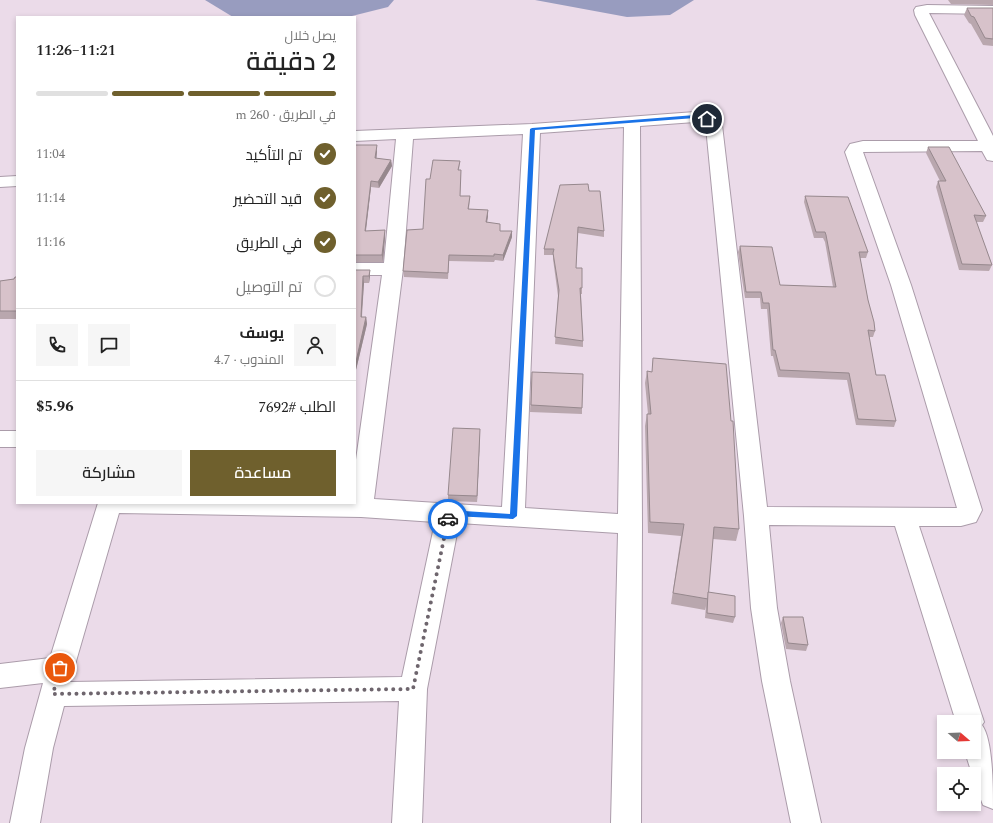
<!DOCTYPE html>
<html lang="ar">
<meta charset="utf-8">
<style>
body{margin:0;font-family:Spectral,Cairo,serif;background:#f6f6f6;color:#222;direction:rtl;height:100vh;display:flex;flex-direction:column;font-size:15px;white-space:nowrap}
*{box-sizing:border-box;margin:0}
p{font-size:13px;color:#767676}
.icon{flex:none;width:22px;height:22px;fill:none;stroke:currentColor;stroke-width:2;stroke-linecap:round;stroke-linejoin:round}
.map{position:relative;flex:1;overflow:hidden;direction:ltr}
.panel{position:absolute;left:16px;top:16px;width:340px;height:488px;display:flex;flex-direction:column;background:#fff;border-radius:0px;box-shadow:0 2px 6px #0003;direction:rtl}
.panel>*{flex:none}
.needle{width:26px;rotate:109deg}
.buttons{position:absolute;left:937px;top:715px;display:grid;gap:8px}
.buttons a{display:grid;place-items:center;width:44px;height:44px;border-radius:0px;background:#fff;box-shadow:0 2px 6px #0003;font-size:20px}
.pin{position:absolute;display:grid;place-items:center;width:34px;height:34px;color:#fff;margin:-17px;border:2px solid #fff;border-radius:50%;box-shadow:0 1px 4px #0007}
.courier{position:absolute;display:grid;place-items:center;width:40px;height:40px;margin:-20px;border:3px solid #1a73e8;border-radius:50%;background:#fff;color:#222;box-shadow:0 1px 5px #0007}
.overview em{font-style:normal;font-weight:600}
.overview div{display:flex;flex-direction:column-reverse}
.overview{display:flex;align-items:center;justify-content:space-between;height:68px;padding:0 20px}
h1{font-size:26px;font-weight:600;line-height:30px}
.bar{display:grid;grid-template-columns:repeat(4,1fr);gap:6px 4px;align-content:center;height:48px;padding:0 20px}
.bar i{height:5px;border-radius:3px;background:#e0e0e0}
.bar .on{background:#6f602d}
.bar p{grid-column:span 4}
.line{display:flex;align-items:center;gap:10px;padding:0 20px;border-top:1px solid #e0e0e0}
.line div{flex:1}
.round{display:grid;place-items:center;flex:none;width:42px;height:42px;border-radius:0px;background:#f6f6f6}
ol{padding:0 20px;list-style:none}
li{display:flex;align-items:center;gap:12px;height:44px}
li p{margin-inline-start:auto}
li .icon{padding:4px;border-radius:50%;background:#6f602d;color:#fff;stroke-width:4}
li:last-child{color:#767676}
li i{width:22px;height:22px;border:2px solid #e0e0e0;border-radius:50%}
.primary-button{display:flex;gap:8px;margin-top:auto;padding:8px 20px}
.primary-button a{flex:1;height:46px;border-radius:0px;background:#6f602d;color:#fff;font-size:16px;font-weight:600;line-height:46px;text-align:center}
.primary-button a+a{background:#f6f6f6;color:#222}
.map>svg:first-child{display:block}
.water{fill:#989cbf}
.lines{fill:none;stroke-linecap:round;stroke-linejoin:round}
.minor-casing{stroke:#ab9caa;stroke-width:2}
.minor{fill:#fff;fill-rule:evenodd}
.wall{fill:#b9a7ae}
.shaded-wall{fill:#96888d}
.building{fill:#d7c2ca;stroke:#96888d}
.route{fill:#1a73e8}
.done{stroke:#6e656d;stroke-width:4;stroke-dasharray:0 7.2}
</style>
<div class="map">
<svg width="993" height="823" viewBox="0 0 993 823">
<rect width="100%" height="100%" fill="#ebdbe9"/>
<g class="water">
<path d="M205,0H394L388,7L348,17H233Z"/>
<path d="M535,0H694L670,15L627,17Z"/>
</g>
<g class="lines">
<defs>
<g id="minor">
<path d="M927,5L993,6V14L929,13L990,130L993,136V161L987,160L982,151L863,152L911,285L982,510L976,522L961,526H919L984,722L982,725C993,740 993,788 993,809L983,805L974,781V774H972L965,752H974V722H956L895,526L769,525L777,608L790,681L821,823H791L762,681L751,608L744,516L706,127L702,123L695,122L640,126L642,524L641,823H611L618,533L459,523L427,689L422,823H392L399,701L64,706L53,748L40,823H10L25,748L43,683L0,688V664L50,658L98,503H355V467L382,275H355V263H384L396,139L355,141V131L532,124L695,112L713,115L722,125L767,507L957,508L891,285L845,152L850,144L863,141H978L915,15L914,10L916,7ZM624,127L618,514L525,508L540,133ZM523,134L502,507L374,499L403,269L413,139ZM119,513L361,517L435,522L402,677L70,682Z"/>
<path d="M17,176V186L0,187V177Z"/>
<rect x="0" y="431" width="17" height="16"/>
</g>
</defs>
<use href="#minor" class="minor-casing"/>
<use href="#minor" class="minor"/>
</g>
<g class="wall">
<path d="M948,0H993V5L951,4Z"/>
<path d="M967,8H993V46L983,45L971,24L969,23L964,15Z"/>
<path d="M355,145L377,151L376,159L391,160L392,166L379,188L371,187L366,231L385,230V237L383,262H355Z"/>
<path d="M928,147L986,216L983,222H976L992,265L989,271L959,270L936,187L938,181H940L926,153Z"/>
<path d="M460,161L459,170H461V176L460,196H470L469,209L488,210V216L487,222L500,231H512V237L503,261L495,260L494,262L449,261L448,279L404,277L403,271L423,229Z"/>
<path d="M589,191L604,231V237L578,233L576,268L582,288V294H581L583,341V347L555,344L558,296L553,259V255H544V249Z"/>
<path d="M805,196L868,252L866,258H860L868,300L875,331L873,337H869L876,375L896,421L894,427L856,425L847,380L778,377L773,356H771L767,309H761L760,298H745L738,252L740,246L780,285L833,287L825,242L823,238H814L804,202Z"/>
<path d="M355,270H370V276L369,283H364L362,317H366L367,324L355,374Z"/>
<path d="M17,277V319H0V281L14,279Z"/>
<path d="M653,358L739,529L736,541L713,539L708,592L735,617L733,623L705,618L706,606L705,610L671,604L681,536L648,533L645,426L647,414H648L645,383L647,371L652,372Z"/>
<path d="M532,372L582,408V414L530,412Z"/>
<path d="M480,435L477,502L448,501V495Z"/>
<path d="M783,617L808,645L806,651L786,649L781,623Z"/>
</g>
<g class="shaded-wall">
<path d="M377,145V151L376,164L375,158Z"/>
<path d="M391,160L392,166L379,188L378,182Z"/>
<path d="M371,181V187L365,237V231Z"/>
<path d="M488,210V216L486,228V222Z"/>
<path d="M385,230V237L383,262L382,255Z"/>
<path d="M512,231V237L503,261V255Z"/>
<path d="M370,270V276L369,283V276Z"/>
<path d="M363,276L364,283L361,323V317Z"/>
<path d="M366,317L367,324L355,374V366Z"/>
<path d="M480,429V435L477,502V496Z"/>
</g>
<g class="building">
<path d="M967,8H993V39L985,38L974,17L971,16Z"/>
<path d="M355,145H377L375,158L391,160L378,182L371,181L365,231L385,230L382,255H355Z"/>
<path d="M928,147H949L986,216L974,215L992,265L962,264L938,181H946Z"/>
<path d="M433,160L460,161L458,170H461L460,196H470L468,209L488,210L486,222L500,224V231H512L503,255L494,254V256L449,255L448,273L403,271L407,230L423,229L426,179H430Z"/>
<path d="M588,184L589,191H600L604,231L578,227L576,268H582V288H580L583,341L555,337L559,290L553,253L554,249H544L560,185Z"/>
<path d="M805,196L848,197L868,252H859L868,300L874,322L875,331L868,330L876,375H885L896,421L858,419L849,373L780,370L775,350H773L769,303H763L761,292H746L740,246L772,247L780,285L836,287L826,235L825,232H816Z"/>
<path d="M355,270H370L369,276H363L361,317H366L355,366Z"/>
<path d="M15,277H17V311H0V281L14,279Z"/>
<path d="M653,358L726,364L731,421H733L739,529L714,527L708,599L673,593L684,524L650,522L647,414H651L647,371L652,372Z"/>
<path d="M532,372L583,374L582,408L531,405Z"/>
<path d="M453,428L480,429L477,496L448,495Z"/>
<path d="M708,592L735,596V617L707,613Z"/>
<path d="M783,617H803L808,645L788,643Z"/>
</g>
<path class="route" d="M695,115L709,119L707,120L695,118L535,130L517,516L513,519L452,516L450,521H445V513L449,510L510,514L530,129L532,128Z"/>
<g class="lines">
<path class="done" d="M60,668L53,694L413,689L448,519"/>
</g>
</svg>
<div class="buttons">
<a><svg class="needle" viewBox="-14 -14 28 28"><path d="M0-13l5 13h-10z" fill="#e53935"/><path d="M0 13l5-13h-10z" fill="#767676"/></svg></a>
<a><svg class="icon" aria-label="locate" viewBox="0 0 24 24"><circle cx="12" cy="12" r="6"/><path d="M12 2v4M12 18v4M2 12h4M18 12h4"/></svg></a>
</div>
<div class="pin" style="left:60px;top:668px;background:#ea580c"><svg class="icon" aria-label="bag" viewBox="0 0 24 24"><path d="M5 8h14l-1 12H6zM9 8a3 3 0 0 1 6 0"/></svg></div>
<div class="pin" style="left:707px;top:119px;background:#1f2937"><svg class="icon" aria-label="home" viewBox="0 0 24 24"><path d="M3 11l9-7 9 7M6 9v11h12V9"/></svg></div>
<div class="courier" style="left:448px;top:519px"><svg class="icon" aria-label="car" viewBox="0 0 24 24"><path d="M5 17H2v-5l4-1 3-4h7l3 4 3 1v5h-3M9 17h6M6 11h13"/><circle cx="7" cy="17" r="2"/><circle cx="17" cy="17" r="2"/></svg></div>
<section class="panel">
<div class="overview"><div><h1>2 دقيقة</h1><p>يصل خلال</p></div><em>11:21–11:26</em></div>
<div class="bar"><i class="on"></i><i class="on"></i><i class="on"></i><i></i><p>في الطريق · 260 m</p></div>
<ol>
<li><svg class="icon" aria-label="check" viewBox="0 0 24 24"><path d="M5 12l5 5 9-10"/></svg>تم التأكيد<p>11:04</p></li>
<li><svg class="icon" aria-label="check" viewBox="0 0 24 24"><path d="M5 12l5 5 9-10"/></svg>قيد التحضير<p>11:14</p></li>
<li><svg class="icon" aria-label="check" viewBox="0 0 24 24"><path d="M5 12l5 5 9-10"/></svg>في الطريق<p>11:16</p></li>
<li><i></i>تم التوصيل</li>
</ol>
<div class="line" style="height:72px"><a class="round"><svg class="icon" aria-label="person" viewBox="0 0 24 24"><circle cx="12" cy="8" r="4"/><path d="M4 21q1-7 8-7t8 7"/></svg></a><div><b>يوسف</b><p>المندوب · 4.7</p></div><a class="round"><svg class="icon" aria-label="chat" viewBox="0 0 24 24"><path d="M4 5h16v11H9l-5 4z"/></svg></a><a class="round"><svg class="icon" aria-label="phone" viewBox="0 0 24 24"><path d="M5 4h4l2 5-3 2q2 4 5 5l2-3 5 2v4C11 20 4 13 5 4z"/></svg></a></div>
<div class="line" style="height:52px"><div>الطلب #7692</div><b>$5.96</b></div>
<div class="primary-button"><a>مساعدة</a><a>مشاركة</a></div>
</section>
</div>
